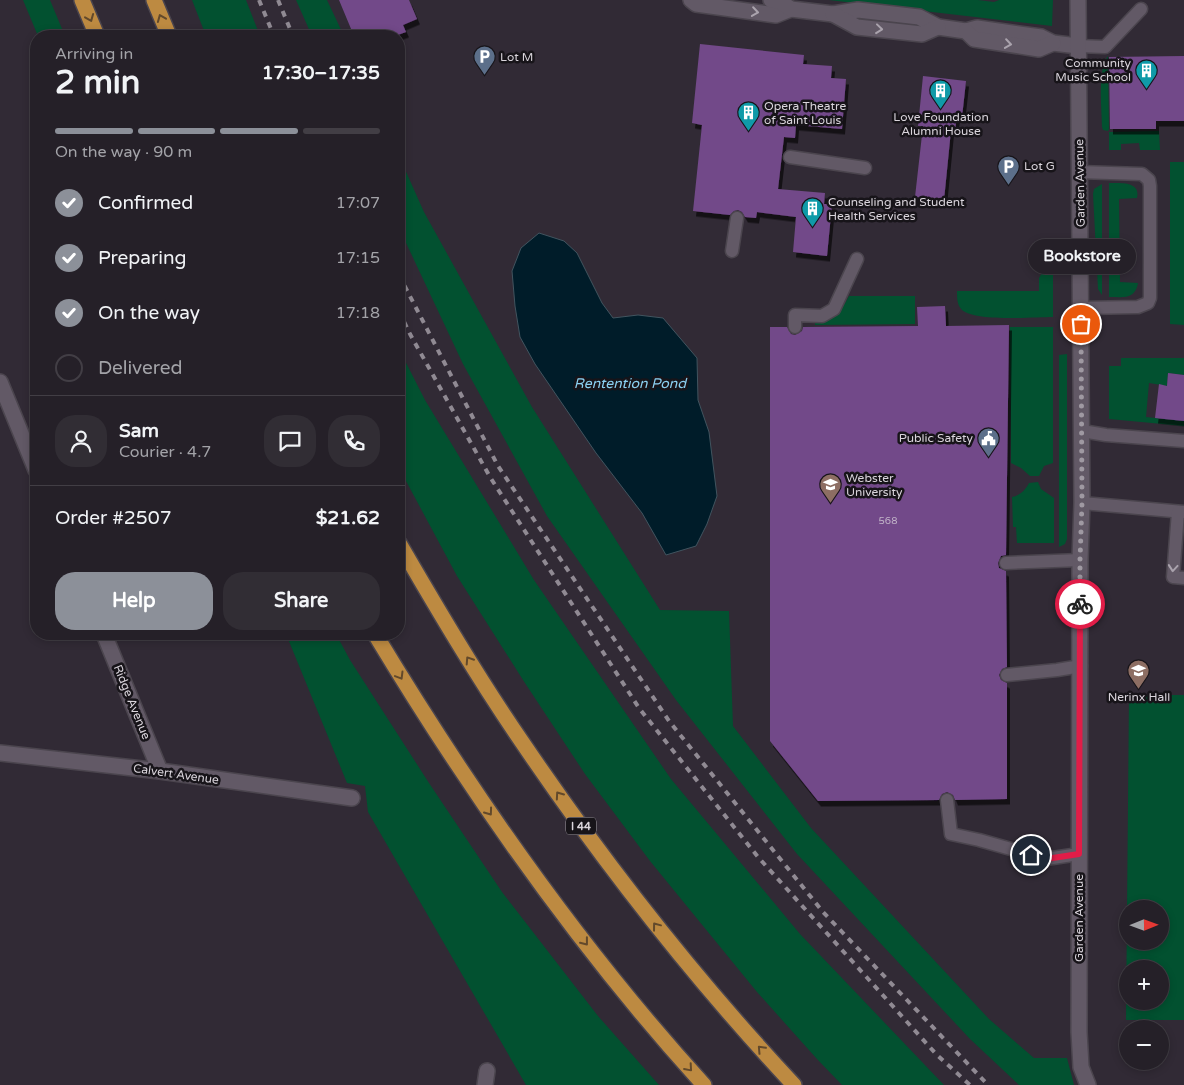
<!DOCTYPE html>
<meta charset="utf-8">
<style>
body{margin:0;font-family:"Varela Round",sans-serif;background:#312d34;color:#f1f3f6;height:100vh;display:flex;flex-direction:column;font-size:19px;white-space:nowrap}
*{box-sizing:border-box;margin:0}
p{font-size:16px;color:#a3a3a8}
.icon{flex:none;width:28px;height:28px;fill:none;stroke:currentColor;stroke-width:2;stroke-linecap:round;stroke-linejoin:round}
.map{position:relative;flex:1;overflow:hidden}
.details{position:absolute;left:30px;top:30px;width:375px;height:610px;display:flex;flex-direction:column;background:#252028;border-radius:20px;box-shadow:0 2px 8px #0003,0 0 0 1px #423e45}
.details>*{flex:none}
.needle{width:32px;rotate:89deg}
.fabs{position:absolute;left:1119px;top:900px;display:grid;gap:10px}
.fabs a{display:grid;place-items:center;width:50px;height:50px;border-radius:50%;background:#252028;box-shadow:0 2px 8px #0003,0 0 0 1px #423e45;font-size:25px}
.pin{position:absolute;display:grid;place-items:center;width:42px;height:42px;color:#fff;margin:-21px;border:2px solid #fff;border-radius:50%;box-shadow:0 1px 5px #0007}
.courier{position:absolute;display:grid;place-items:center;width:50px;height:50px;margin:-25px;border:4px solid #e11d48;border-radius:50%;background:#fff;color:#222;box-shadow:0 1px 6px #0007}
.bubble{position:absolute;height:35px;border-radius:18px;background:#252028;box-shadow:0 2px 8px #0003,0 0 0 1px #423e45;font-size:16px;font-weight:700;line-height:35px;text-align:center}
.summary em{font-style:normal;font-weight:700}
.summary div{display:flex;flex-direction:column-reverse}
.summary{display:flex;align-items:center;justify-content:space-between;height:85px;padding:0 25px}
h1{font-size:32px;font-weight:700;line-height:38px}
.bar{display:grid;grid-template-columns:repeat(4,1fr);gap:8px 5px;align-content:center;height:60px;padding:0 25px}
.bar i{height:6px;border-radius:4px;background:#423e45}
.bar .active{background:#8c9099}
.bar p{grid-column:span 4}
.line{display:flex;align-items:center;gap:12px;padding:0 25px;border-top:1px solid #423e45}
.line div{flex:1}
.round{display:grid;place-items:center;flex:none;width:52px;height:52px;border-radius:20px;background:#312d34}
ol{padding:0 25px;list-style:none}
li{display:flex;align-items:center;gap:15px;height:55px}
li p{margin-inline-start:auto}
li .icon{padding:5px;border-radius:50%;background:#8c9099;color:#fff;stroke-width:4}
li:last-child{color:#a3a3a8}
li i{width:28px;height:28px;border:2px solid #423e45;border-radius:50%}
.primary-button{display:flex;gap:10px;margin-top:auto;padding:10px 25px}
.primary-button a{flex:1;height:58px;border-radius:20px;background:#8c9099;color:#fff;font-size:20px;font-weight:700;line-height:58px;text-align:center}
.primary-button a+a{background:#312d34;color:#f1f3f6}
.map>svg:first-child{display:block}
.green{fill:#025130;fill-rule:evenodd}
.water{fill:#001c29;stroke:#41545f}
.building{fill:#724989;filter:url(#shadow)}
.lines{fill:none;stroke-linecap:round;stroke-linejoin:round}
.lane-casing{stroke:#4b454e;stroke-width:15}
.street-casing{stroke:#4b454e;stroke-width:18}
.highway-casing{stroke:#4b454e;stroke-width:18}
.lane{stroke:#625966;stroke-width:12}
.street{stroke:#625966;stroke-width:15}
.highway{stroke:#bd8a41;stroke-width:15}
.rail{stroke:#908a93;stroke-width:4;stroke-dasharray:6 6;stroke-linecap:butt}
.oneway{stroke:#aaa3ad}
.oneway2{stroke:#62492b}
.done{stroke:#9f99a2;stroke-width:5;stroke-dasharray:0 9}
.route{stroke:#e11d48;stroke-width:6}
.labels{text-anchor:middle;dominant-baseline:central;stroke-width:5;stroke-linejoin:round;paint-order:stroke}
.number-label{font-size:10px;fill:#c0b2c7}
.shield{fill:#171419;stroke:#a09ba2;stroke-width:1}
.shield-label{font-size:11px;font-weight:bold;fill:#dad5dc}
.poi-label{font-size:12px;fill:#dad5dc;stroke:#171419;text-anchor:start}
.street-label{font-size:12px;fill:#dad5dc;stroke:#171419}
.water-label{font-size:14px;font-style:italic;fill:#8bd0f1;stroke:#171419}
</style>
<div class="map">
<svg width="1184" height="1085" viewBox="0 0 1184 1085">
<defs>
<filter id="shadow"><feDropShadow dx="3" dy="5.5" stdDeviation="0" flood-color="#0009"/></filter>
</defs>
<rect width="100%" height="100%" fill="#312a35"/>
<g class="green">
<path d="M23,0H50L65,36H38Z"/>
<path d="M192,0H246L260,36H206Z"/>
<path d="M296,0H327L344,36H312Z"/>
<path d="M829,0H978L994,2L999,0H1053L1052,26Z"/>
<path d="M1108,56L1109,129L1108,131L1103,130L1102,127C1102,109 1097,70 1108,56Z"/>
<path d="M1159,131L1160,150H1140L1139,143L1121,144V150H1109V132Z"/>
<path d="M399,156L424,212L532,407L660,610L729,611L733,726L811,828L989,1019L1034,1058H1067L1074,1085H1019L970,1039L797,854L676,700L547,516L463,364L399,228Z"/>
<path d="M1170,162H1184V325L1170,324Z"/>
<path d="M1109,183C1120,183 1141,181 1137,198L1119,199L1120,282L1138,283C1135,300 1123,297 1109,297Z"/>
<path d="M1102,184V295L1098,289L1093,194L1094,189Z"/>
<path d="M1043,271H1053V317C1033,317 977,322 962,310C957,305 957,298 957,291H1039V278Z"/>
<path d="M849,296H915V324L815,325V322C835,320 840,313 849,296Z"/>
<path d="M1010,327H1053V463L1044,466L1039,476H1030L1021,468L1011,463Z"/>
<path d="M399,349L425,400L534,580L671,779L800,934L944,1085H842L817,1059L757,992L650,861L585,774L523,680L457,576L399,468Z"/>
<path d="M1067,354V539L1065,544L1059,547V355Z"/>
<path d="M1121,358H1184V375L1168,373L1167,386L1149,383L1146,417L1184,421V426L1109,419V366H1121Z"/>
<path d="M1038,482L1041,489L1054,498V543H1017L1016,527H1013L1012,497C1021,495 1025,490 1029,483Z"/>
<path d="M286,634H336L350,660L429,783L502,892L598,1016L659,1085H526L368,812L365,786L347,783Z"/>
<path d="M1129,695H1184V1020H1126ZM1128,909H1160V941H1128ZM1128,969H1160V1001H1128Z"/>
</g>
<path class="water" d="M539,233L564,241L577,253L602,303L613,318L638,315L663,318L697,358L698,400L709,432L717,496L707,524L696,546L666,555L642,513L596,453L535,364L520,337L515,306L512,271L521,248Z"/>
<g class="building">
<path d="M339,0H409L417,19L403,25L406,32L395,36H354Z"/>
<path d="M700,44L804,55L803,64L832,66L831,78L846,79L842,129L796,125L795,138L784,137L778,189L825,193L824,204H832L827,256L793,252L796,217L757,212L756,218L745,217L742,212L738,210L734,211L730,215L693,211L702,125L692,123Z"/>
<path d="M1184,56V121H1156V129H1110L1109,57Z"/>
<path d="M923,76L966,81L962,117L957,116L955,130H951L944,200L915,197L923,126H918Z"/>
<path d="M945,306L946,326L1009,325L1006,555L1001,556L998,563L999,568L1006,571L1007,667L1002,669L999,675L1001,680L1007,683V799L955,800L953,795L947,792L942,794L939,800L818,801L770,741V327H787L791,334L795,335L802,331L803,327L918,326L917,307Z"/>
<path d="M1168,373L1184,375V421L1155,418L1159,384L1167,386Z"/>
</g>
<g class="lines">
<defs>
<g id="lane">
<path d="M1078,46L1105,47L1141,9"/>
<path d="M790,157L865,168"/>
<path d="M1079,172L1142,174L1149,180L1150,186V298L1148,303L1138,307L1081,308"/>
<path d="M732,251L737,218"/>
<path d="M795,327V315L822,316L834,309L857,259"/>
<path d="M1082,431L1106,435L1184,441"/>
<path d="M1082,503L1184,512"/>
<path d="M1178,512L1173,577L1184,578"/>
<path d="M1006,563L1080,560"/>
<path d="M1007,675L1057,670L1081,666"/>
<path d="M947,800L951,834L979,840L1046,859L1079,854"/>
</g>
<g id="street">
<path d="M691,0L696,4L776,15L791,9"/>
<path d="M771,0L779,1L791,9L833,14L858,10L919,17L938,27L966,31L977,28L1041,37L1053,43L1078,46"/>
<path d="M1078,0L1082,503L1080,560L1079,1032L1081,1067L1088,1085"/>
<path d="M833,14L857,27L922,34L938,27"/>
<path d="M966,31L974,39L1039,49L1053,43"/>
<path d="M0,382L36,470"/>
<path d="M104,634L160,771"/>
<path d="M0,753L160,771L352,798"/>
<path d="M485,1085L487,1071"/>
</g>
<g id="highway">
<path d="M82,0L97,36"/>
<path d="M154,0L169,36"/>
<path d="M399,543C438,610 478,678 522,742C604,863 694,978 794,1085"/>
<path d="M375,634C471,793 579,948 704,1085"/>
</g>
</defs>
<use href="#lane" class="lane-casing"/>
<use href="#street" class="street-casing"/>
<use href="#highway" class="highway-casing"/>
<use href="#lane" class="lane"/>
<use href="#street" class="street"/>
<use href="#highway" class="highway"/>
<g class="rail">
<path d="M259,0L274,36"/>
<path d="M278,0L293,36"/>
<path d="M399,275L498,466L669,721L823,912L988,1085"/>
<path d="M399,311L410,334L490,477L639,708L758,857L936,1054L970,1085"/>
</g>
</g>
<defs><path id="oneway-chevron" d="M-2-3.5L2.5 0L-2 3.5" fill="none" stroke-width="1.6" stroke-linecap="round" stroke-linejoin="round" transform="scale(1.25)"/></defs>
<g class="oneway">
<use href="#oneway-chevron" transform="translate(755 12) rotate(8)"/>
<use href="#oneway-chevron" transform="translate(879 29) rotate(6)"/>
<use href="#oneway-chevron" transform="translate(1008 44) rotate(8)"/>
<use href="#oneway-chevron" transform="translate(1173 568) rotate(95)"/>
</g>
<g class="oneway2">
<use href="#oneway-chevron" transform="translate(90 18) rotate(68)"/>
<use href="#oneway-chevron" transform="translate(161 18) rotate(-112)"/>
<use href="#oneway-chevron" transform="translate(469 660) rotate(-123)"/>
<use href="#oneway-chevron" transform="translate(400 676) rotate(59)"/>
<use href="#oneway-chevron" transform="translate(559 795) rotate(-125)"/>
<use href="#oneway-chevron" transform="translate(489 812) rotate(54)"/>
<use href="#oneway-chevron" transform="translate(656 926) rotate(-127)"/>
<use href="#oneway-chevron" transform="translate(585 942) rotate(52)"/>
<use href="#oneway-chevron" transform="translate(761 1049) rotate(-133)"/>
<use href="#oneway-chevron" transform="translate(689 1068) rotate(49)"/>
</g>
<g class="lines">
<path class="done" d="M1080,604V560L1082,503L1081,324"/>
<path class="route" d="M1031,855L1046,859L1079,854L1080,604"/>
</g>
<defs>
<symbol id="parking-pin" viewBox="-11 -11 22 30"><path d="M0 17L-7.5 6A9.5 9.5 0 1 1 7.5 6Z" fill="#5c6f8a" stroke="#171419"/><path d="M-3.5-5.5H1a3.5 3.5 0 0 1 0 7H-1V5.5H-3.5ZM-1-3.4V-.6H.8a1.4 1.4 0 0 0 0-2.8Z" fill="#fff"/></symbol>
<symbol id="building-pin" viewBox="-11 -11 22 30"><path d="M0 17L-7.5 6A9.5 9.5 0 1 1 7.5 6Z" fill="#0f9aa8" stroke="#171419"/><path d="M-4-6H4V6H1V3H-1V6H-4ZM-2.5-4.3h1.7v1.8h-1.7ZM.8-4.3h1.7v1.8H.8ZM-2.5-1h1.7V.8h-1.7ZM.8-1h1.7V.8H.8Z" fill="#fff"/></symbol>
<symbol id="civic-pin" viewBox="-11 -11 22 30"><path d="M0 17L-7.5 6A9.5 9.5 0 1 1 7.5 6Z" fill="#5c6f8a" stroke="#171419"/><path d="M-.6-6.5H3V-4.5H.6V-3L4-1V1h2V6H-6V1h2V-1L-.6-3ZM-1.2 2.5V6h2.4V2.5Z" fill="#fff"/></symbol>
<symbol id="university-pin" viewBox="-11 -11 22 30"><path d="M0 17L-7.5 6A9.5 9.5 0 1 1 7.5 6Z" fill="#8d6e63" stroke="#171419"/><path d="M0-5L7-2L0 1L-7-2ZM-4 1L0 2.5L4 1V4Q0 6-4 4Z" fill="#fff"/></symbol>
<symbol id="school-pin" viewBox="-11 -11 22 30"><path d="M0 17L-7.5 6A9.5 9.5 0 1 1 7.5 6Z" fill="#8d6e63" stroke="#171419"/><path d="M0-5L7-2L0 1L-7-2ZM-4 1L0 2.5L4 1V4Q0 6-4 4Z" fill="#fff"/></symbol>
</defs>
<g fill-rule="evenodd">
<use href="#parking-pin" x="472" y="44" width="25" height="34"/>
<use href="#building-pin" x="1134" y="58" width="25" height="34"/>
<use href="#building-pin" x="928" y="78" width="25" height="34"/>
<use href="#building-pin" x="736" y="100" width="25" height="34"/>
<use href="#parking-pin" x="996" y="154" width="25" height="34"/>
<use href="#building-pin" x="800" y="196" width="25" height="34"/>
<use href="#civic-pin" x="976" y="426" width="25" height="34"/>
<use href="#university-pin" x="818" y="472" width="25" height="34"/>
<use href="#school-pin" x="1126" y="658" width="25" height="34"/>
</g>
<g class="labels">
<g class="number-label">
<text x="888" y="521">568</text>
</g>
<rect class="shield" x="566" y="817.5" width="30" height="17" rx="4"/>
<g class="shield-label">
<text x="581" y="826">I 44</text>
</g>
<g class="poi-label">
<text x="500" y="57">Lot M</text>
<text x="1131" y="63" text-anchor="end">Community<tspan x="1131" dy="14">Music School</tspan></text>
<text x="764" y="106">Opera Theatre<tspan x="764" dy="14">of Saint Louis</tspan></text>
<text x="941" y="117" text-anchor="middle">Love Foundation<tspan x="941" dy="14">Alumni House</tspan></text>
<text x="1024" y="166">Lot G</text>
<text x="828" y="202">Counseling and Student<tspan x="828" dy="14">Health Services</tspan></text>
<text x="973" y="438" text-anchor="end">Public Safety</text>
<text x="846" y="478">Webster<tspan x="846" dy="14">University</tspan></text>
<text x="1139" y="697" text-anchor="middle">Nerinx Hall</text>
</g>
<g class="street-label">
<text transform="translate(1080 183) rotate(-91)">Garden Avenue</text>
<text transform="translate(132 702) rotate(68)">Ridge Avenue</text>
<text transform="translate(176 774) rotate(8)">Calvert Avenue</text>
<text transform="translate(1079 918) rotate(-90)">Garden Avenue</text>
</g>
<g class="water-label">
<text x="630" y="383">Rentention Pond</text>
</g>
</g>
</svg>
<div class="fabs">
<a><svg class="needle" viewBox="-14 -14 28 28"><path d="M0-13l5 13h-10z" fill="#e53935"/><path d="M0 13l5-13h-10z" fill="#a3a3a8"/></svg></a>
<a>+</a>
<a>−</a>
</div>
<div class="pin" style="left:1081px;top:324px;background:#ea580c"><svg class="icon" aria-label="bag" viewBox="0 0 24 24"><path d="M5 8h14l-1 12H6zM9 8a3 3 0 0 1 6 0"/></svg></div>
<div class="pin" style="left:1031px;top:855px;background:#1f2937"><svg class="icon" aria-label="home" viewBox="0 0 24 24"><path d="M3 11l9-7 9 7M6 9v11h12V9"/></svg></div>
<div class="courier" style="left:1080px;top:604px"><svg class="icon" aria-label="bike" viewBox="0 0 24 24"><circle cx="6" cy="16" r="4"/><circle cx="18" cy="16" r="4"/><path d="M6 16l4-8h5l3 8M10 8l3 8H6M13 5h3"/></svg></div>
<div class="bubble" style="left:1028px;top:239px;width:108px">Bookstore</div>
<section class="details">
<div class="summary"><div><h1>2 min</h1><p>Arriving in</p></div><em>17:30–17:35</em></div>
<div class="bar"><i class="active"></i><i class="active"></i><i class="active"></i><i></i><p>On the way · 90 m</p></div>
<ol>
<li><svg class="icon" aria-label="check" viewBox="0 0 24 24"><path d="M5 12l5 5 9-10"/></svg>Confirmed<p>17:07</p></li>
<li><svg class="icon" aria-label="check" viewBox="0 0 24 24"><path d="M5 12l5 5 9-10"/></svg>Preparing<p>17:15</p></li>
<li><svg class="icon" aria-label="check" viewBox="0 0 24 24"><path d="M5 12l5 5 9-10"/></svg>On the way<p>17:18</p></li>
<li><i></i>Delivered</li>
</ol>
<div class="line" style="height:90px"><a class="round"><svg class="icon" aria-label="person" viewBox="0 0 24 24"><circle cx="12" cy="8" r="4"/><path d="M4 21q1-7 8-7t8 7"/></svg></a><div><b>Sam</b><p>Courier · 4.7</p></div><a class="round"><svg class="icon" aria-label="chat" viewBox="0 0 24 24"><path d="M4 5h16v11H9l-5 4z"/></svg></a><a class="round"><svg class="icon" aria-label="phone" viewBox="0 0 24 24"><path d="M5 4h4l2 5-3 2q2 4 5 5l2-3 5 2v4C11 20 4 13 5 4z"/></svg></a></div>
<div class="line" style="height:65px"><div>Order #2507</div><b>$21.62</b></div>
<div class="primary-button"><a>Help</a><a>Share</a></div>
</section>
</div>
